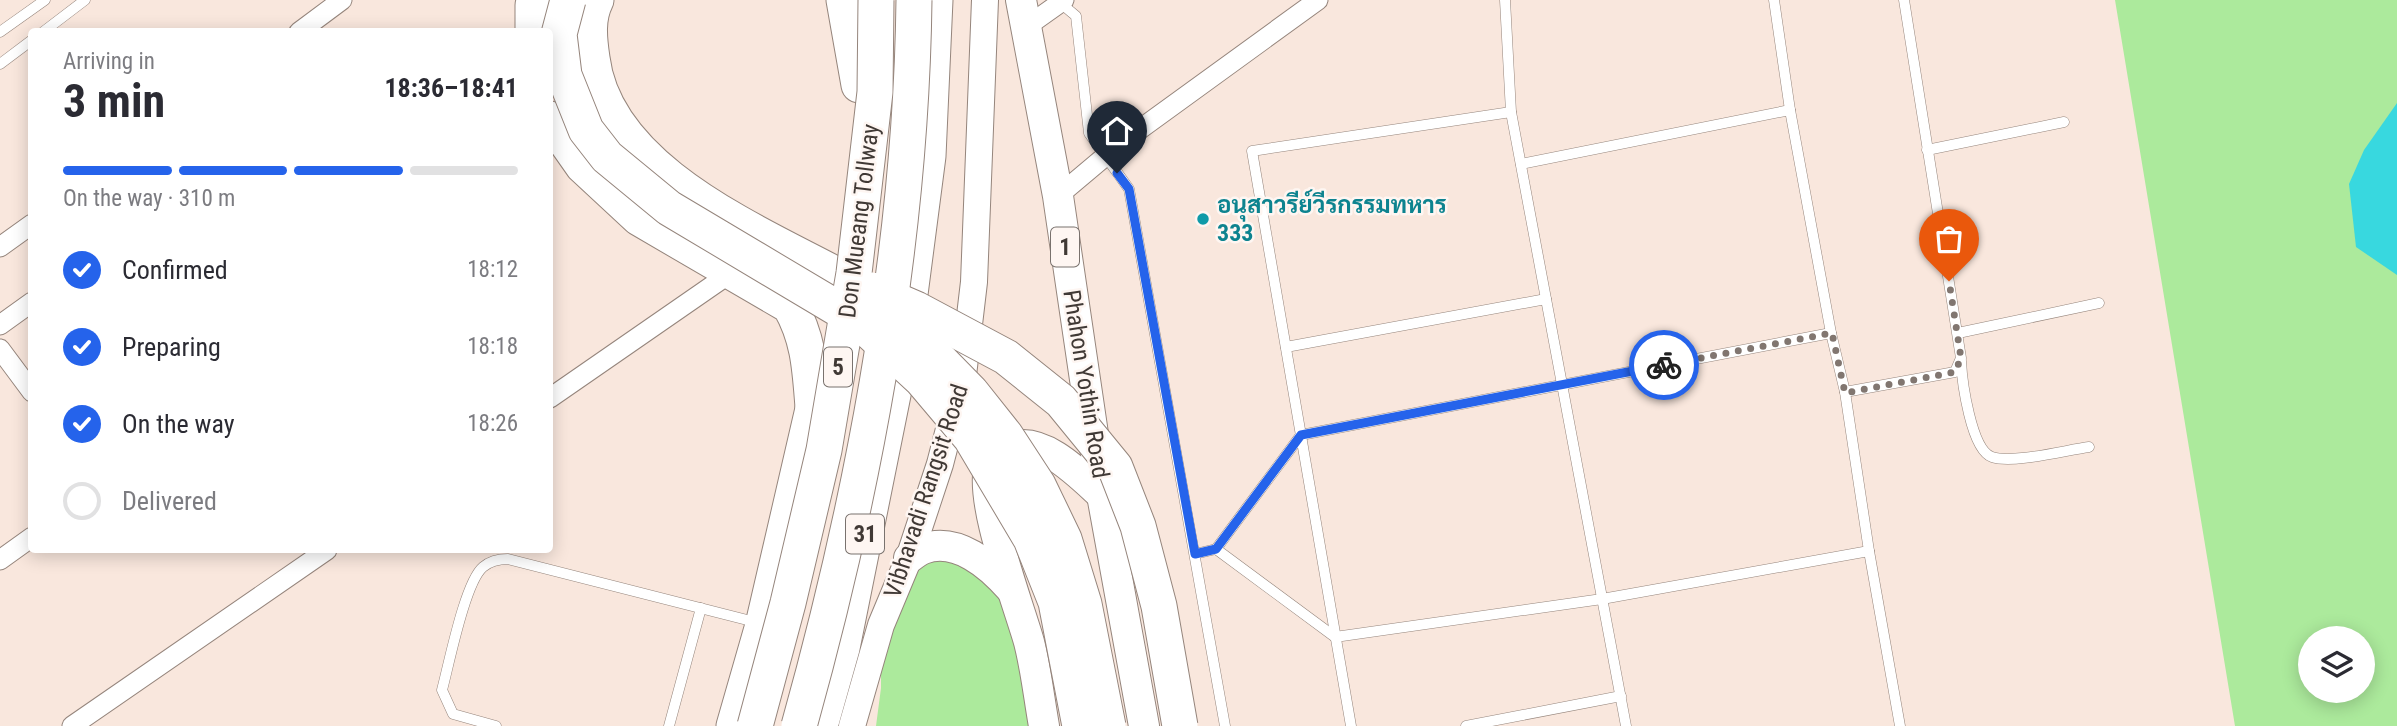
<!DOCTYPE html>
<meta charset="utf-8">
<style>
body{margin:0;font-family:"Roboto Condensed",Sarabun,sans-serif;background:#f2f2f3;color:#2b2b33;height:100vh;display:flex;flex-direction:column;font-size:26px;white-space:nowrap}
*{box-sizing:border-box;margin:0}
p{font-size:23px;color:#7c7c81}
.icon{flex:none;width:38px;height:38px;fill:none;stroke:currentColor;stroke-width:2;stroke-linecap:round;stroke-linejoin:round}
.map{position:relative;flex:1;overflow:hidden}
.panel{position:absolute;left:28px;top:28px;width:525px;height:525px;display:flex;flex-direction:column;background:#fff;border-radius:7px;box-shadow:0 4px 18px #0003}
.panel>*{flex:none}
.controls{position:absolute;left:2298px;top:626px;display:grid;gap:14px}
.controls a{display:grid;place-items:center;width:77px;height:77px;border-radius:50%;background:#fff;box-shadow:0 4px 18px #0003;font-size:35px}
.pin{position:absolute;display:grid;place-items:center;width:60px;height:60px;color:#fff;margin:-72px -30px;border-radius:50% 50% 50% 0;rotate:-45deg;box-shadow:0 0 7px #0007}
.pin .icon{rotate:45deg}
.courier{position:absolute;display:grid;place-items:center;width:70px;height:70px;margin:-35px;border:5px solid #2563eb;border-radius:50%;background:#fff;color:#222;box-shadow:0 2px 9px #0007}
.overview em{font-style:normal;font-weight:700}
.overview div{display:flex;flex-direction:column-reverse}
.overview{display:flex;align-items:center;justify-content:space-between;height:119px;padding:0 35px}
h1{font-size:46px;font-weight:700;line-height:52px}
.bar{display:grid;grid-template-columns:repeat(4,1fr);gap:10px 7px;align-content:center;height:84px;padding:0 35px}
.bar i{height:9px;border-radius:5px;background:#e1e1e2}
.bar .active{background:#2563eb}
.bar p{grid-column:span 4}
ol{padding:0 35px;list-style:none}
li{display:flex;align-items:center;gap:21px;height:77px}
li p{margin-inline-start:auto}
li .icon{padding:7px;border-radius:50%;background:#2563eb;color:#fff;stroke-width:4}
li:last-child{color:#7c7c81}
li i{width:38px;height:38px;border:4px solid #e1e1e2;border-radius:50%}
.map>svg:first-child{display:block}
.green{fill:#acea9c;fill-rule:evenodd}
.water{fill:#38d8df}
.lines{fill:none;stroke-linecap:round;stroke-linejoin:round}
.lane-casing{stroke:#95857c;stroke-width:11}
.street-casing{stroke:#95857c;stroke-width:21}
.secondary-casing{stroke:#95857c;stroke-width:28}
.primary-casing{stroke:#95857c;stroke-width:32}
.highway-casing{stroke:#95857c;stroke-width:37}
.lane{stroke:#fff;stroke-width:10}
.street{stroke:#fff;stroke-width:19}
.secondary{stroke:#fff;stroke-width:26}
.primary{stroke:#fff;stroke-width:30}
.highway{stroke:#fff;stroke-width:35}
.highway-bridge-casing{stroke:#95857c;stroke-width:37;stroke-linecap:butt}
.highway-bridge{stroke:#fff;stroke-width:35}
.done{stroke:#817670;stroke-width:7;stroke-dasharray:0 12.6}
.route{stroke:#2563eb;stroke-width:9}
.culture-dot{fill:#0f9aa8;stroke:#fef6f2;stroke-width:2.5}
.labels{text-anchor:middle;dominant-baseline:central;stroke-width:5;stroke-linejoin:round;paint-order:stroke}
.shield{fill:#fef6f2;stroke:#79726e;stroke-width:2}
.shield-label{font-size:23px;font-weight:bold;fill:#403935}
.culture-label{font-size:24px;font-weight:bold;fill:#0d838f;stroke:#fef6f2;text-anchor:start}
.street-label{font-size:24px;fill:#403935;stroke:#fef6f2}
</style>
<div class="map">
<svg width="2397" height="726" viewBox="0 0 2397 726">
<rect width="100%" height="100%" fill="#f9e7dd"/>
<g class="green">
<path d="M2115,0H2397V726H2235ZM2310,639H2362V691H2310Z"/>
<path d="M929,553L983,561L1015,607L1039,726H876L881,688V625Z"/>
</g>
<path class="water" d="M2397,103V275L2356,247L2349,184L2364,150Z"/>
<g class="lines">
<defs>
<g id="lane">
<path d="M1505,0L1511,112L1626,726"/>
<path d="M1774,0L1790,110L1831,333L1845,392L1869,551L1900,726"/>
<path d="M1058,1L1076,16L1089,133L1129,189L1225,726"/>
<path d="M0,32L45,0"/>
<path d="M43,32L85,0"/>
<path d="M0,64L32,40"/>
<path d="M1927,150L2064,122"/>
<path d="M1521,164L1790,110"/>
<path d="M1958,333L2099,303"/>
<path d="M1286,347L1546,299"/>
<path d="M1961,361C1962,381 1971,450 1992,457C2013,464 2066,450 2089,447"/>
<path d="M1845,392L1955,372L1961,358L1904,0"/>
<path d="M1216,549L1301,435L1831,333"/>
<path d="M1195,554L1216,549L1335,637L1602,599L1869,551"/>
<path d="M496,726L453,714L442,690C449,664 465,582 483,567C490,561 500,559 508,559L759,623"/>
<path d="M669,726L701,608"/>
<path d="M1351,726L1252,151L1511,112"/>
<path d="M1466,726L1621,696"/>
</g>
<g id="street">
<path d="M1026,27L1064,0"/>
<path d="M299,32L342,0"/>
<path d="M1058,196L1121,143L1318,0"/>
<path d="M0,247L32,224"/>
<path d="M0,325L32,302"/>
<path d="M0,349L32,392"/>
<path d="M550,398L732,272"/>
<path d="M0,560L32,537"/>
<path d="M72,726L327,550"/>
</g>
<path id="secondary" d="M852,726L881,625L909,558L940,464L963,375L974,282L985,0"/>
<g id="primary">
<path d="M1021,0L1058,196L1102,495L1144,726"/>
<path d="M909,558C913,555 918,551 923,549C957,536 991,566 1011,589"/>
<path d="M1044,726C1039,698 1036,669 1029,642C1019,606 975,491 991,462C996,453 1002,450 1012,447C1043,436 1081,476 1102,495"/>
</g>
<g id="highway">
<path d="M596,0C587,18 589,38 592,58C605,167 748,228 833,273"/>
<path d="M844,0L859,85"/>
<path d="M533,32V5L535,0"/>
<path d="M550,119L583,166L639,218L790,306C809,339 810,370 813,407"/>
<path d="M734,726L763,625L819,383"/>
<path d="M820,726L842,648L904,340L928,156L935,0"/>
</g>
</defs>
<use href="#lane" class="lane-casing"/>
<use href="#street" class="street-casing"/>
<use href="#secondary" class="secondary-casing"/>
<use href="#primary" class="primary-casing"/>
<use href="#highway" class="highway-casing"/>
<use href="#lane" class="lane"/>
<use href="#street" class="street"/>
<use href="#secondary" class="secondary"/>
<use href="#primary" class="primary"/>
<use href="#highway" class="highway"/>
<defs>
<g id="highway-bridge">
<path d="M568,0L559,34L564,75L586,130L607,157L669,208L857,320L922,380L971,438L1031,539L1056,602L1080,726"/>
<path d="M872,290L916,309L1006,357L1061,401L1115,467L1138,526L1159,606L1180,726"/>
<path d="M875,306L923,343L971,392L1006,436L1038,485L1064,539L1084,604L1108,726"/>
<path d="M755,726L788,603L824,450L854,273L875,92L876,0"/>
<path d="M799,726C865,490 911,246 914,0"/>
</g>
</defs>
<use href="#highway-bridge" class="highway-bridge-casing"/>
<use href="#highway-bridge" class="highway-bridge"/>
</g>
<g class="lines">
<path class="done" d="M1664,365L1832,333L1845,393L1955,372L1961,358L1949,281"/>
<path class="route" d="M1117,173L1129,189L1195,554L1216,549L1301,435L1664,365"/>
</g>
<circle class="culture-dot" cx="1203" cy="219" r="7"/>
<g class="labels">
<g class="shield">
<rect x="1051" y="227.5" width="28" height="39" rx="5"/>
<rect x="824" y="347.5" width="28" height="39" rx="5"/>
<rect x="846" y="514.5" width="38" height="39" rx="5"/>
</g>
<g class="shield-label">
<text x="1065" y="247">1</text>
<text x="838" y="367">5</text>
<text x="865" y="534">31</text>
</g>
<g class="culture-label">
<text x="1217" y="205">อนุสาวรีย์วีรกรรมทหาร<tspan x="1217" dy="28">333</tspan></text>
</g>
<g class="street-label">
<text transform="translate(859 221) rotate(-83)">Don Mueang Tollway</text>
<text transform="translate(1086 384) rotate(81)">Phahon Yothin Road</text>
<text transform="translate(926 491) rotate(-72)">Vibhavadi Rangsit Road</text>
</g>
</g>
</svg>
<div class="controls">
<a><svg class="icon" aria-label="layers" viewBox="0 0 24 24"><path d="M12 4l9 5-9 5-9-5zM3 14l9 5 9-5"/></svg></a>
</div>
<div class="pin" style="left:1949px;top:281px;background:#ea580c"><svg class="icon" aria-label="bag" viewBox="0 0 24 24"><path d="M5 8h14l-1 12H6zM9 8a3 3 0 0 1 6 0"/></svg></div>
<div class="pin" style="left:1117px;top:173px;background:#1f2937"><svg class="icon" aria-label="home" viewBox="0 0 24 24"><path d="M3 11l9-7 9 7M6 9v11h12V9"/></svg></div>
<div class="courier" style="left:1664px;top:365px"><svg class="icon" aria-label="bike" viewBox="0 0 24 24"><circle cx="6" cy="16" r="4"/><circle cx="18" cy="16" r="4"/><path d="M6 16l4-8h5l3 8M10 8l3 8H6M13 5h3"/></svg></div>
<section class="panel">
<div class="overview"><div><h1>3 min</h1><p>Arriving in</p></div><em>18:36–18:41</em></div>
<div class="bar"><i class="active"></i><i class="active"></i><i class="active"></i><i></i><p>On the way · 310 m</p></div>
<ol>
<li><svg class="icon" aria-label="check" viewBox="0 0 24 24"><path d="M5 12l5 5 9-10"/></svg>Confirmed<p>18:12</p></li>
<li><svg class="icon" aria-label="check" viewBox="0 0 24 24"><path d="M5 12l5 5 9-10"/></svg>Preparing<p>18:18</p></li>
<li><svg class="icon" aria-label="check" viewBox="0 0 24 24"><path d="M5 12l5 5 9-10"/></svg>On the way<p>18:26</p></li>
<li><i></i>Delivered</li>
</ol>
</section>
</div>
